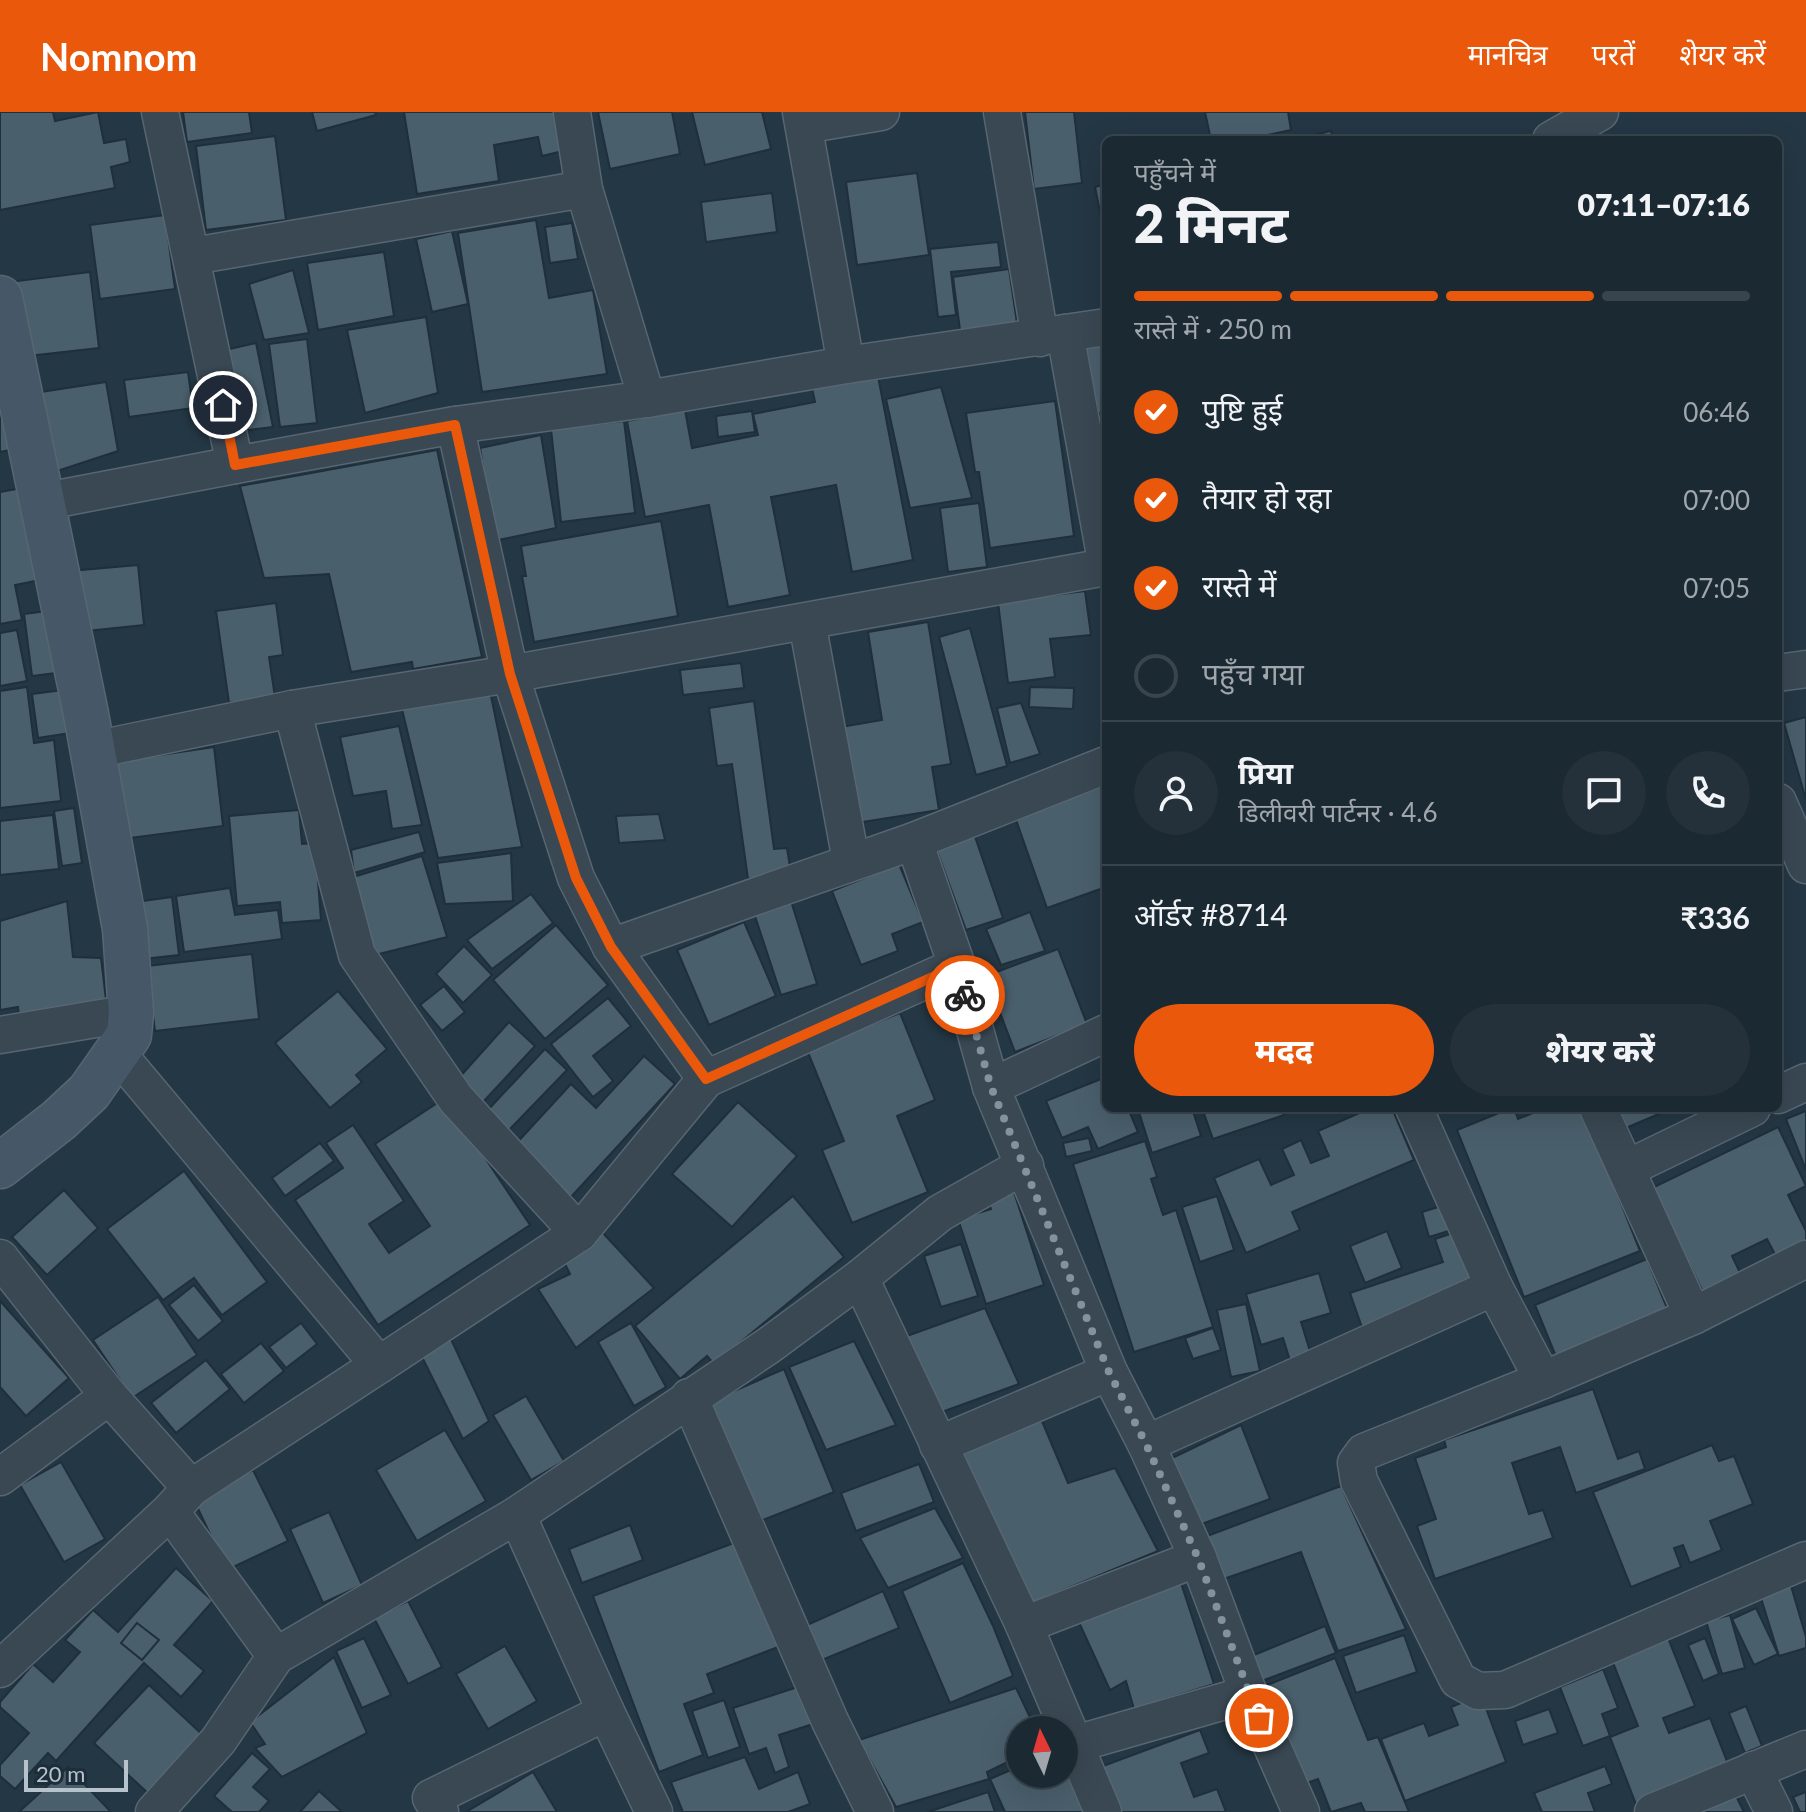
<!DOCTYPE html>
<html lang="hi">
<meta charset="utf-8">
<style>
body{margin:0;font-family:Lato,"Noto Sans Devanagari",sans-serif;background:#24313b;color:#f1f3f6;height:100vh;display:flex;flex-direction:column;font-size:30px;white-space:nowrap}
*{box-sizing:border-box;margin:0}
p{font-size:26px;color:#a0a6ac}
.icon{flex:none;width:44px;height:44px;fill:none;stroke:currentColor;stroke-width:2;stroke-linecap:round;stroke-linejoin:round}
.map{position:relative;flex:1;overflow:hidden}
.panel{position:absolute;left:1102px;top:24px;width:680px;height:976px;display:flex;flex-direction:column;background:#1b2933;border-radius:12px;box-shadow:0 8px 32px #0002,0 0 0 2px #39454e}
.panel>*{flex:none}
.needle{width:52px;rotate:355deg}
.buttons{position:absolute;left:1006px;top:1604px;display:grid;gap:16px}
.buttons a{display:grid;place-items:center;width:72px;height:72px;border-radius:50%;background:#1b2933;box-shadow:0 8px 32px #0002,0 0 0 2px #39454e;font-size:40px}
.scale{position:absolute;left:24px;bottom:20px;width:104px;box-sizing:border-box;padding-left:8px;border:4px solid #b6c3cd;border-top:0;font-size:22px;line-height:28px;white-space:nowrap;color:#b6c3cd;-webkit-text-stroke:6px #1d2d39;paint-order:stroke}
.pin{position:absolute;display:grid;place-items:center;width:68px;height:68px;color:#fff;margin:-34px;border:4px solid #fff;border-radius:50%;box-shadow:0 2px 8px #0007}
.courier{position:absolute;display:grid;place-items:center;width:80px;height:80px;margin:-40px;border:6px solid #ea580c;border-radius:50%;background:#fff;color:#222;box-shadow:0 2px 10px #0007}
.overview em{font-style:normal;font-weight:800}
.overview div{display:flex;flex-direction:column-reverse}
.overview{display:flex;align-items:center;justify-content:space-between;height:136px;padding:0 32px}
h1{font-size:52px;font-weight:800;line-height:60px}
.bar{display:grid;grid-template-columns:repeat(4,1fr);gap:12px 8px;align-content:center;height:96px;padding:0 32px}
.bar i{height:10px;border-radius:6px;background:#39454e}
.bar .current{background:#ea580c}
.bar p{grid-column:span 4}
.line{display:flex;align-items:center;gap:20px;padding:0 32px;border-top:2px solid #39454e}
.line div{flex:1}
.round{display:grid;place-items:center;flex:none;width:84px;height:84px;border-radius:42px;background:#24313b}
ol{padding:0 32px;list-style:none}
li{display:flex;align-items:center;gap:24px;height:88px}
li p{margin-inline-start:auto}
li .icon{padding:8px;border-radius:50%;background:#ea580c;color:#fff;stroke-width:4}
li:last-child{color:#a0a6ac}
li i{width:44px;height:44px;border:4px solid #39454e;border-radius:50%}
.action{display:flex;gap:16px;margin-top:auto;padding:16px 32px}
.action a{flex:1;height:92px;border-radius:48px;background:#ea580c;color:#fff;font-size:32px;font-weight:800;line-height:92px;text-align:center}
.action a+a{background:#24313b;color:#f1f3f6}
header{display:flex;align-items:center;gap:48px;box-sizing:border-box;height:112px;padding:0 40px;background:#ea580c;color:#fff}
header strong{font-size:38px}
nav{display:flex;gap:44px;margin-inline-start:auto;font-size:28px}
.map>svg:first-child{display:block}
.building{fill:#4a5f6c;stroke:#1f2f3b;stroke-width:2}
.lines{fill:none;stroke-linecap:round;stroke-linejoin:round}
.street-casing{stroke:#576671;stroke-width:39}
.secondary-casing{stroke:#576671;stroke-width:47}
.street{stroke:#394853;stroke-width:36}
.secondary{stroke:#465867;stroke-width:44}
.done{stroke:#83929d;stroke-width:8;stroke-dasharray:0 14.4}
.route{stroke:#ea580c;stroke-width:10}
</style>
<header>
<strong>Nomnom</strong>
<nav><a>मानचित्र</a><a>परतें</a><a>शेयर करें</a></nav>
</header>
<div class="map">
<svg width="1806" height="1700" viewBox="0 0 1806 1700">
<rect width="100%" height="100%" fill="#243744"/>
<g class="building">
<path d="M0,0H53L55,9L98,0L104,31L126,27L130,50L111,55L115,76L0,98Z"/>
<path d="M183,0H249L252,21L187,30Z"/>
<path d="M312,0H375L376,3L317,19Z"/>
<path d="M404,0H560L567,38L542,44L538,25L494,33L499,69L417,82Z"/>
<path d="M598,0H672L680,42L610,57Z"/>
<path d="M692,0H762L771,37L705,53Z"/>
<path d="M1025,0H1074L1082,71L1034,77Z"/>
<path d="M1205,0H1288L1291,18L1244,28H1211Z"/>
<path d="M1331,19L1333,28H1292Z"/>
<path d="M275,24L286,108L206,118L196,34Z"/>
<path d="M917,61L929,143L857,153L846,70Z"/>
<path d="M1106,72V130L1095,75Z"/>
<path d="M772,81L777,120L706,130L701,90Z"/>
<path d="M165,103L175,177L100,187L90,113Z"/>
<path d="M536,108L549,186L593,178L607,262L482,280L458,121Z"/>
<path d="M572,111L578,147L550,151L545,115Z"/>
<path d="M452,119L468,192L432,200L416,127Z"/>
<path d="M998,130L1001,155L951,160L956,203L938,205L930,137Z"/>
<path d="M384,140L394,204L318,218L307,151Z"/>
<path d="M1009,157L1019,225L962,233L953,165Z"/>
<path d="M293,158L309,221L264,228L249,172Z"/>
<path d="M90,160L99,236L19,245L9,170Z"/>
<path d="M426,205L438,281L365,301L347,218Z"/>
<path d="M1106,223V300L1090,303L1076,228Z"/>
<path d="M307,227L317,311L280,315L269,232Z"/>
<path d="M256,231L273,315L241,319L225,238Z"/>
<path d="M188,260L193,296L129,305L124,268Z"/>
<path d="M878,264L913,448L852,460L836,373L771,385L790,483L728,495L709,393L645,405L627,309L685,298L692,336L758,323L753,302L815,290L812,276Z"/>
<path d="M106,270L118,339L45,363L28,282Z"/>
<path d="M941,275L972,386L910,396L886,287Z"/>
<path d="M1055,289L1074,424L990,436L979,360H975L966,301Z"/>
<path d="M0,291L19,336L0,340Z"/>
<path d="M752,299L755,320L718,325L716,304Z"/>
<path d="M624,309L635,401L561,410L551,317Z"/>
<path d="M541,323L556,416L494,429L480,336Z"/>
<path d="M437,338L482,545L413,557L412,550L351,560L329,462L264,466L240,374Z"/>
<path d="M22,376L40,468L15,473L22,508L0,512V380Z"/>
<path d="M979,391L987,455L948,460L940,396Z"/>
<path d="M661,409L678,504L534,530L522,464H526L521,434Z"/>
<path d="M138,453L144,513L77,520L70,459Z"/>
<path d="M1085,479L1091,523L1050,527L1055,565L1008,571L998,490Z"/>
<path d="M276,491L283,543L269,545L275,585L229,591L216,499Z"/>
<path d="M55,498L64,560L32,564L24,502Z"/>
<path d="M928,510L951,652L932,655L939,698L856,711L841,615L882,608L868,520Z"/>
<path d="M970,516L1007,654L976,663L939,525Z"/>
<path d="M17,518L27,569L0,574V521Z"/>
<path d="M741,551L744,576L683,583L680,558Z"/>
<path d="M27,575L34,631L54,628L61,689L0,696V579Z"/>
<path d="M1030,575L1074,576L1073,597L1029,595Z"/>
<path d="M63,578L70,621L38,626L32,582Z"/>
<path d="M490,579L522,735L438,746L400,589Z"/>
<path d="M754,589L774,737L787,736L791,761L748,767L732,652L717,654L709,596Z"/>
<path d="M1021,591L1040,642L1010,651L997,596Z"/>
<path d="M1806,605V688L1784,611Z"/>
<path d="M399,614L422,713L392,717L386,679L353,684L340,625Z"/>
<path d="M214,635L223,714L122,727L106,651Z"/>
<path d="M1106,673V775L1047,796L1015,705Z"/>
<path d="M74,696L82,751L62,754L54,699Z"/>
<path d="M299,698L302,732L315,731L321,808L282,811L280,790L237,794L229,704Z"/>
<path d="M659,702L665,728L619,731L616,704Z"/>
<path d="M53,703L59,757L0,763V709Z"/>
<path d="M973,719L1003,806L966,818L936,736Z"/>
<path d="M419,720L425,740L354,761L351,738Z"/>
<path d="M511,741L513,789L445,792L437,751Z"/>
<path d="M422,744L447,825L375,843L350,766Z"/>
<path d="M899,752L923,810L892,822L898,839L861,853L832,779Z"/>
<path d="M230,776L235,803L278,798L282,827L184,840L176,784Z"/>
<path d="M531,782L553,811L492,857L467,828Z"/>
<path d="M172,785L179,843L143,847L135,790Z"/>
<path d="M67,789L73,845L101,846L106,888L19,906L18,895L0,898V809Z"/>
<path d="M791,789L817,872L781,883L754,801Z"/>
<path d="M1030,800L1045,839L1001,853L986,817Z"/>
<path d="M744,810L776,884L709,913L677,838Z"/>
<path d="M556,813L608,873L545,927L493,868Z"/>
<path d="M464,834L492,863L463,891L436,862Z"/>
<path d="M1058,837L1087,912L1015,940L986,864Z"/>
<path d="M252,842L259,907L155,919L147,854Z"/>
<path d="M444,874L465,900L442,919L420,893Z"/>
<path d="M338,879L387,937L356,963L362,970L330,996L275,931Z"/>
<path d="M608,886L631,914L593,944L613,969L593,985L551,932Z"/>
<path d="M900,901L935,988L897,1004L928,1080L852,1111L822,1038L844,1029L807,938Z"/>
<path d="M509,910L535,934L483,990L457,968Z"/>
<path d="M545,937L567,958L507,1020L486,1000Z"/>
<path d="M644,944L675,972L570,1086L513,1035L571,972L596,996Z"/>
<path d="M1106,965V996H1128L1138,1020L1098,1037L1088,1015L1062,1026L1046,989Z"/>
<path d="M445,986L530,1113L378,1213L295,1088L343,1056L326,1031L353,1013L404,1089L369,1112L389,1141L430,1114L375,1032Z"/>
<path d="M738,990L797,1044L732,1115L672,1062Z"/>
<path d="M1141,996H1192L1201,1024L1152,1041L1138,997Z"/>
<path d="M1202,996H1281L1284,1003L1213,1027Z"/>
<path d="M1371,996H1392L1414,1048L1292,1100L1300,1118L1246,1141L1214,1066L1259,1047L1271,1073L1294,1063L1282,1037L1301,1028L1311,1051L1329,1044L1318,1019Z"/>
<path d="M1511,996H1514L1518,1007L1545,996H1583L1640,1139L1524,1185L1457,1018Z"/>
<path d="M1603,996H1673L1614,1021Z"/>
<path d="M1806,999V1058L1786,1007Z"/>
<path d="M1778,1015L1806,1074L1788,1083L1806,1119V1132L1777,1146L1767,1127L1732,1144L1744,1169L1707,1188L1652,1076Z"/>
<path d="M1089,1026L1092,1039L1066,1045L1063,1031Z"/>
<path d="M1145,1029L1157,1065L1151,1067L1163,1103L1176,1098L1213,1215L1134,1240L1073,1052Z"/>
<path d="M320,1031L334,1049L285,1084L272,1066Z"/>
<path d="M184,1059L267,1170L222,1203L194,1166L163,1188L107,1117Z"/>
<path d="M1013,1077L1044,1173L986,1192L958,1107L991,1097L987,1085Z"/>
<path d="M64,1078L98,1116L47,1163L12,1125Z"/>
<path d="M793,1084L844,1145L714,1252L707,1244L680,1267L635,1214Z"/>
<path d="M1217,1084L1234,1138L1200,1150L1182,1095Z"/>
<path d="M1445,1093L1452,1118L1429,1125L1422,1100Z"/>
<path d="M601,1119L654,1176L576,1236L538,1177L570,1162L560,1142Z"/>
<path d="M1387,1119L1402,1156L1365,1171L1350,1134Z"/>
<path d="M1456,1120L1475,1169L1364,1221L1350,1181L1443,1150L1435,1127Z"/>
<path d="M961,1132L978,1184L941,1195L924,1144Z"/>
<path d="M1647,1147L1669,1201L1557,1247L1535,1193Z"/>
<path d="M1319,1161L1331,1201L1301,1210L1313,1249L1292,1255L1283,1226L1261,1233L1246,1182Z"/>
<path d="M194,1173L223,1209L198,1229L169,1193Z"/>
<path d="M158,1185L197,1243L132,1286L93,1228Z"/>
<path d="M0,1189L69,1266L26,1304L0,1275Z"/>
<path d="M1246,1192L1260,1259L1231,1265L1217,1198Z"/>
<path d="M985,1196L1019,1272L939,1301L904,1225Z"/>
<path d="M301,1211L317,1232L286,1256L269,1235Z"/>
<path d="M631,1211L666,1275L634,1294L598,1230Z"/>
<path d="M1213,1216L1221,1238L1193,1247L1185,1226Z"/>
<path d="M450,1225L489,1309L463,1327L420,1241Z"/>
<path d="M854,1229L896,1313L826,1338L789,1255Z"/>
<path d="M261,1231L284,1259L244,1291L221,1262Z"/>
<path d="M206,1248L230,1277L176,1321L151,1291Z"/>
<path d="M784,1257L834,1380L763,1408L700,1294Z"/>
<path d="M1593,1277L1618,1347L1639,1339L1645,1357L1576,1381L1560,1335L1512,1351L1529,1402L1543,1398L1553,1426L1435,1467L1417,1414L1436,1407L1415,1346L1446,1335L1444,1328Z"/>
<path d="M526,1284L564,1349L531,1368L493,1303Z"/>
<path d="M1039,1302L1068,1371L1115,1356L1158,1439L1032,1491L960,1344Z"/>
<path d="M1241,1313L1270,1387L1199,1413L1170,1347Z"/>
<path d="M445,1318L486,1389L417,1429L376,1358Z"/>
<path d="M1712,1333L1719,1349L1734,1344L1753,1392L1710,1409L1722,1438L1690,1451L1683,1433L1674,1436L1681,1455L1631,1475L1593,1380Z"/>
<path d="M61,1350L105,1427L64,1450L20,1373Z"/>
<path d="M919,1352L934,1390L856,1419L841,1381Z"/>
<path d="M253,1358L288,1429L227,1458L193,1386Z"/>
<path d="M1341,1374L1406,1517L1338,1539L1301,1440L1215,1470L1199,1427Z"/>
<path d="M935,1396L963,1446L888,1476L860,1426Z"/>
<path d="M329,1400L362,1473L323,1491L290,1417Z"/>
<path d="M630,1413L643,1448L582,1471L569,1437Z"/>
<path d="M739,1429L786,1532L707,1562L714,1581L684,1592L703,1643L659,1660L593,1484Z"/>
<path d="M963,1451L993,1514L1013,1564L950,1591L902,1479Z"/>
<path d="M176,1456L213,1489L174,1533L204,1559L181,1585L144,1551L56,1649L48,1641L15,1677L0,1664V1653L29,1621L0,1595V1590L33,1552L53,1570L80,1540L65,1528L93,1498L118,1520Z"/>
<path d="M1180,1468L1214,1572L1134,1597L1126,1569L1110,1578L1077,1506Z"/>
<path d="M1791,1474L1806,1525V1536L1779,1544L1760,1483Z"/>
<path d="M883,1479L899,1516L822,1548L807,1513Z"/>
<path d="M408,1489L442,1555L408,1572L374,1506Z"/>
<path d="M1756,1496L1778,1542L1754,1553L1732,1507Z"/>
<path d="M1730,1503L1745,1556L1722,1562L1706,1509Z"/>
<path d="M137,1511L159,1528L142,1548L121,1531Z"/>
<path d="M1325,1514L1336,1541L1259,1570L1249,1545Z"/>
<path d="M1404,1523L1417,1560L1356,1581L1343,1544Z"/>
<path d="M364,1526L391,1583L362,1596L336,1539Z"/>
<path d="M1668,1526L1695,1594L1663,1606L1669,1621L1710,1606L1728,1652L1639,1700L1610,1625L1638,1614L1612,1548Z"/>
<path d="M1705,1526L1719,1562L1703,1569L1688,1533Z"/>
<path d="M505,1534L537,1589L488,1617L456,1562Z"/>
<path d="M334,1545L367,1621L282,1665L255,1636L265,1632L250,1610Z"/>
<path d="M1335,1546L1368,1628L1378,1625L1409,1700H1365L1361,1691L1331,1700L1318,1667L1301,1673L1262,1575Z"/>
<path d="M1603,1557L1618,1596L1602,1602L1610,1624L1583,1634L1560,1575Z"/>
<path d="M149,1573L205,1625L150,1683L94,1631Z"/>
<path d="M804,1573L816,1611L779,1623L789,1655L775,1661L766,1636L749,1642L733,1596Z"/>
<path d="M1016,1576L1036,1618H1020V1644L987,1660L989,1667L896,1695L859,1628Z"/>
<path d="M1481,1583L1506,1650L1405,1689L1381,1627L1424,1611L1429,1624L1458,1613L1451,1595Z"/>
<path d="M724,1588L740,1635L708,1646L692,1599Z"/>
<path d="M1746,1594L1762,1634L1745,1641L1729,1601Z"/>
<path d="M1549,1597L1558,1621L1523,1633L1515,1609Z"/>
<path d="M1200,1618L1209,1641L1181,1651L1194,1685L1217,1677L1226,1700H1120L1103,1654Z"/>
<path d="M1064,1635L1095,1700H1005L990,1667L1020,1654V1662H1064Z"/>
<path d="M252,1641L270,1657L253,1675L269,1689L259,1700H232L214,1684Z"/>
<path d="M745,1645L759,1677L798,1660L810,1692L788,1700H683L671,1670Z"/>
<path d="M1605,1654L1612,1672L1588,1681L1595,1700H1542L1534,1681Z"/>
<path d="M68,1655L111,1700H19Z"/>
<path d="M533,1660L557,1700H466Z"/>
<path d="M319,1679L342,1700H300Z"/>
<path d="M988,1680L995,1700H928Z"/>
<path d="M1806,1680V1700H1800L1793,1685Z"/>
<path d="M1735,1682L1744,1700H1691Z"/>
</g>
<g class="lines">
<defs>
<g id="street">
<path d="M572,0L584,77L647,287L846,253L1106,215"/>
<path d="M801,0L846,253"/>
<path d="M1002,0L1040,226"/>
<path d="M804,13L881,0"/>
<path d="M1551,28L1600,0"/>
<path d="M193,144L584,77"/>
<path d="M1065,221L1106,449"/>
<path d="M455,313L510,562L576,766L611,835L706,967L579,1121"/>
<path d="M235,353L455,313L647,287"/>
<path d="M41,390L235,353L160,0"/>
<path d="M807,510L851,749"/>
<path d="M1778,561L1806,557"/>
<path d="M292,597L357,843L456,987L579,1121L379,1253"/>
<path d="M93,638L292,597L510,562L1106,455"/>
<path d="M1778,690L1806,753"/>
<path d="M914,729L957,854"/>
<path d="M611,835L914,729L1106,653"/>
<path d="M0,923L131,901"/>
<path d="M706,967L957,854L991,975L1109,1260L1146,1332L1198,1446L1249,1582L1301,1700"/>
<path d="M991,975L1106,921"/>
<path d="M1778,983L1806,970"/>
<path d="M1414,996L1494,1175L1543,1268"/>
<path d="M1598,996L1693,1204"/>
<path d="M1626,1057L1752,996"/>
<path d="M0,1146L109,1284L0,1365"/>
<path d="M1806,1147L1693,1204L1543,1268L1364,1340L1356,1351L1359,1369L1458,1568L1478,1579L1505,1578L1806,1448"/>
<path d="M860,1166L1024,1513L1103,1700"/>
<path d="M109,1284L191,1376L379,1253L117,941"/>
<path d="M689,1285L830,1609L875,1700"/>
<path d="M1146,1332L1494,1175"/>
<path d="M938,1333L1109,1260"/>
<path d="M170,1399L276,1544"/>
<path d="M1024,1513L1198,1446"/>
<path d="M0,1557L170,1399L191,1376"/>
<path d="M606,1600L654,1700"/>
<path d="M1072,1633L1249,1582"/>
<path d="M1753,1658L1774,1700"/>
<path d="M154,1700L218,1629L276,1544L517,1403"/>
<path d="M440,1700L431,1686L606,1600L517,1403L768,1234L860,1166L940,1101L1025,1053"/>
<path d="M1653,1700L1806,1637"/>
</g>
<path id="secondary" d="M0,186L86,602L125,817L131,901L129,923L89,980L59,1008L0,1054"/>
</defs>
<use href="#street" class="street-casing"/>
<use href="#secondary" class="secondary-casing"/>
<use href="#street" class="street"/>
<use href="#secondary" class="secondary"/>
</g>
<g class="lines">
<path class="done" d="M965,883L991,975L1109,1260L1146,1332L1198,1446L1259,1606"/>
<path class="route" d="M223,293L235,353L455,313L510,562L576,766L611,835L706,967L957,854L965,883"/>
</g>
</svg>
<div class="buttons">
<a><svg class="needle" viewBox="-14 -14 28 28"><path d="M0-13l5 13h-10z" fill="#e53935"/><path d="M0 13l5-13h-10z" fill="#a0a6ac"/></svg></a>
</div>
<div class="scale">20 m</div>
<div class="pin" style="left:1259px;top:1606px;background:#ea580c"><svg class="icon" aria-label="bag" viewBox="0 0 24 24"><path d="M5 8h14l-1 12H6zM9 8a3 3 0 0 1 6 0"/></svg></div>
<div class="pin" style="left:223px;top:293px;background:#1f2937"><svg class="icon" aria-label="home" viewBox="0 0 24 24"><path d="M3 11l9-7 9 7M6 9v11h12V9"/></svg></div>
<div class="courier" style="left:965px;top:883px"><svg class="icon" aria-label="bike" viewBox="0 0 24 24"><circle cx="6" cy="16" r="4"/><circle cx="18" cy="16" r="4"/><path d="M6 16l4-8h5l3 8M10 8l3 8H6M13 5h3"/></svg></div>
<section class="panel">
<div class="overview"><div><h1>2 मिनट</h1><p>पहुँचने में</p></div><em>07:11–07:16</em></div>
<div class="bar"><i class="current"></i><i class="current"></i><i class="current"></i><i></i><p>रास्ते में · 250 m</p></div>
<ol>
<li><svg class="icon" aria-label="check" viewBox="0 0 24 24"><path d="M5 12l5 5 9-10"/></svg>पुष्टि हुई<p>06:46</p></li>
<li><svg class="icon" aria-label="check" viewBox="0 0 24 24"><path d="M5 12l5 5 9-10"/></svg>तैयार हो रहा<p>07:00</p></li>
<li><svg class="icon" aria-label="check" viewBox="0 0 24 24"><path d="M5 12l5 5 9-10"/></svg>रास्ते में<p>07:05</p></li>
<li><i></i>पहुँच गया</li>
</ol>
<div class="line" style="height:144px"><a class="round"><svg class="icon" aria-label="person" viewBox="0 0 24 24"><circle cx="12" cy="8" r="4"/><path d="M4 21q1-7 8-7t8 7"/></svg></a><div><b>प्रिया</b><p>डिलीवरी पार्टनर · 4.6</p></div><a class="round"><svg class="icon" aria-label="chat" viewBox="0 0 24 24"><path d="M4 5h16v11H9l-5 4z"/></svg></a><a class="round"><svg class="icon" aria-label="phone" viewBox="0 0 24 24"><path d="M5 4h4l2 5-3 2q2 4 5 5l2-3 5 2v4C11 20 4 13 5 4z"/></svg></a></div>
<div class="line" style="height:104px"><div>ऑर्डर #8714</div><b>₹336</b></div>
<div class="action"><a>मदद</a><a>शेयर करें</a></div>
</section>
</div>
